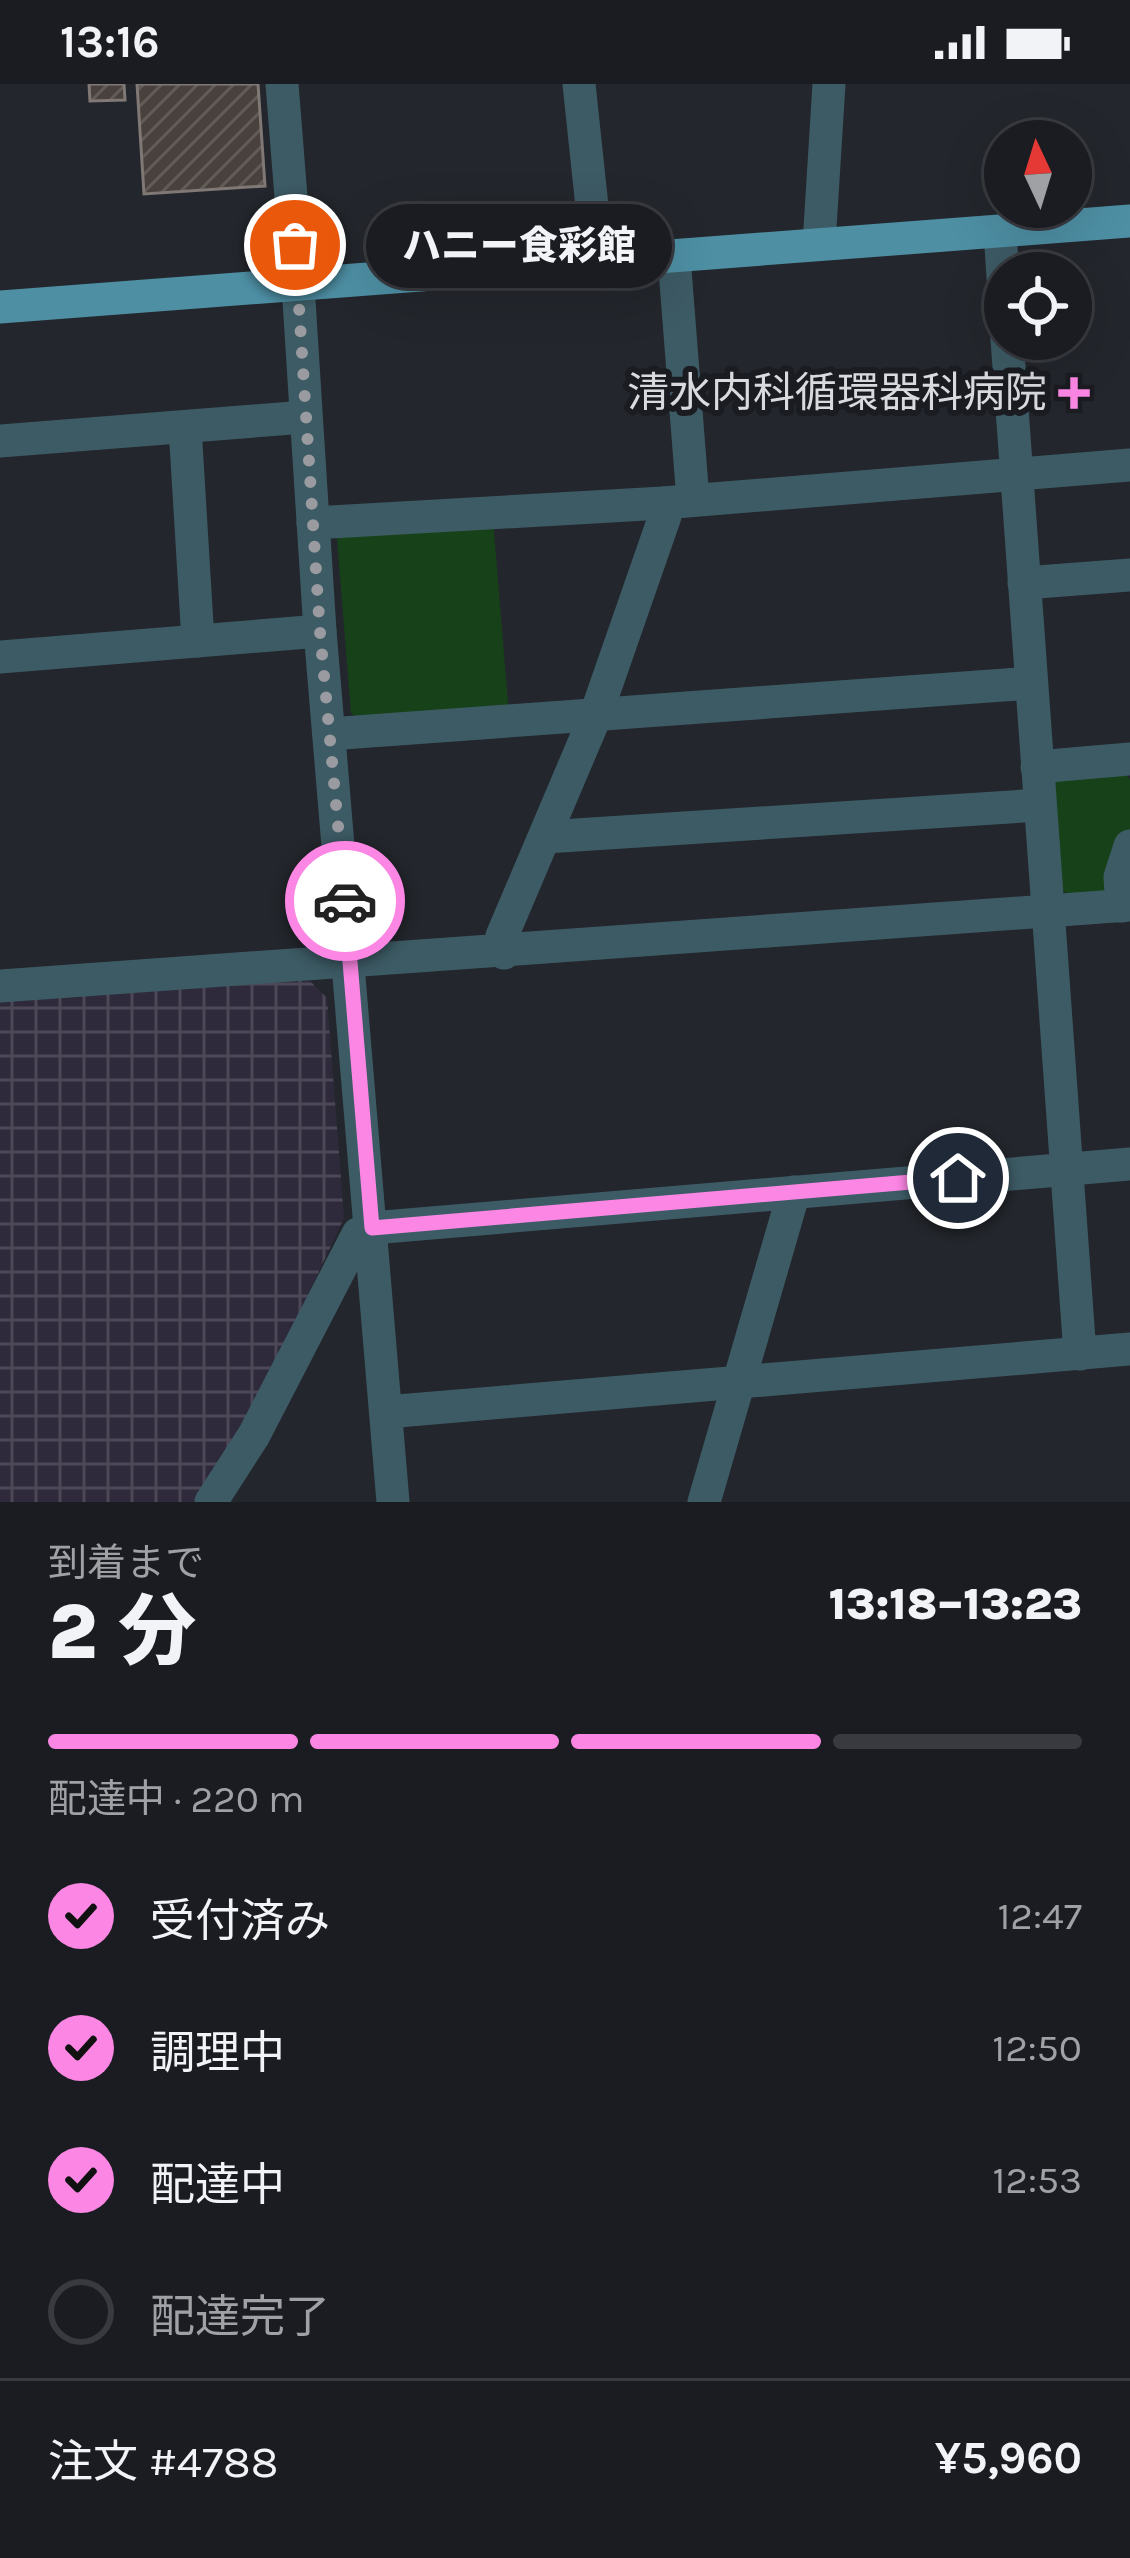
<!DOCTYPE html>
<html lang="ja">
<meta charset="utf-8">
<style>
body{margin:0;font-family:Karla,"Noto Sans JP",sans-serif;background:#27292e;color:#f1f3f6;height:100vh;display:flex;flex-direction:column;font-size:45px;white-space:nowrap}
*{box-sizing:border-box;margin:0}
p{font-size:39px;color:#9fa1a5}
.icon{flex:none;width:66px;height:66px;fill:none;stroke:currentColor;stroke-width:2;stroke-linecap:round;stroke-linejoin:round}
.map{position:relative;height:1418px;overflow:hidden}
.details{display:flex;flex-direction:column;background:#1a1c21;flex:1}
.details>*{flex:none}
.needle{width:78px;rotate:356deg}
.buttons{position:absolute;left:984px;top:36px;display:grid;gap:24px}
.buttons a{display:grid;place-items:center;width:108px;height:108px;border-radius:50%;background:#1a1c21;box-shadow:0 12px 48px #0002,0 0 0 3px #383a3f;font-size:60px}
.pin{position:absolute;display:grid;place-items:center;width:102px;height:102px;color:#fff;margin:-51px;border:6px solid #fff;border-radius:50%;box-shadow:0 3px 12px #0007}
.courier{position:absolute;display:grid;place-items:center;width:120px;height:120px;margin:-60px;border:9px solid #fc86e4;border-radius:50%;background:#fff;color:#222;box-shadow:0 3px 15px #0007}
.bubble{position:absolute;height:84px;border-radius:42px;background:#1a1c21;box-shadow:0 12px 48px #0002,0 0 0 3px #383a3f;font-size:39px;font-weight:800;line-height:84px;text-align:center}
.overview em{font-style:normal;font-weight:800}
.overview div{display:flex;flex-direction:column-reverse}
.overview{display:flex;align-items:center;justify-content:space-between;height:204px;padding:0 48px}
h1{font-size:78px;font-weight:800;line-height:90px}
.bar{display:grid;grid-template-columns:repeat(4,1fr);gap:18px 12px;align-content:center;height:144px;padding:0 48px}
.bar i{height:15px;border-radius:9px;background:#383a3f}
.bar .on{background:#fc86e4}
.bar p{grid-column:span 4}
.line{display:flex;align-items:center;gap:30px;padding:0 48px;border-top:3px solid #383a3f}
.line div{flex:1}
ol{padding:0 48px;list-style:none}
li{display:flex;align-items:center;gap:36px;height:132px}
li p{margin-inline-start:auto}
li .icon{padding:12px;border-radius:50%;background:#fc86e4;color:#111;stroke-width:4}
li:last-child{color:#9fa1a5}
li i{width:66px;height:66px;border:6px solid #383a3f;border-radius:50%}
.status{display:flex;justify-content:space-between;align-items:center;height:84px;padding:0 60px;background:#1a1c21;direction:ltr}
.status svg{height:33px;fill:currentColor}
.map>svg:first-child{display:block}
.industrial{fill:url(#industrial-grid)}
.park{fill:#174219}
.building{fill:url(#building-hatch);stroke:#807875;stroke-width:3}
.lines{fill:none;stroke-linecap:round;stroke-linejoin:round}
.minor{stroke:#3d5b65;stroke-width:33}
.tertiary{stroke:#3d5b65;stroke-width:33}
.primary{stroke:#4e8fa4;stroke-width:33}
.done{stroke:#999ba0;stroke-width:12;stroke-dasharray:0 21.6}
.route{stroke:#fc86e4;stroke-width:15}
.poi-dot{fill:#fc86e4;stroke:#1a1c22;stroke-width:4.5}
.labels{text-anchor:middle;dominant-baseline:central;stroke-width:12;stroke-linejoin:round;paint-order:stroke}
.poi-label{font-size:42px;fill:#d8dade;stroke:#1a1c22;text-anchor:end}
</style>
<div class="status"><b>13:16</b><svg viewBox="0 0 49 12"><path d="M0 12V9h3v3zM5 12V6h3v6zM10 12V3h3v9zM15 12V0h3v12zM26 1h20v11H26zM47 4h2v5h-2z"/></svg></div>
<div class="map">
<svg width="1130" height="1418" viewBox="0 0 1130 1418">
<defs>
<pattern id="industrial-grid" width="8" height="8" patternUnits="userSpaceOnUse" patternTransform="scale(3)"><rect width="8" height="8" fill="#2e2a3b"/><path d="M0 4h8M4 0v8" fill="none" stroke="#4c4857"/></pattern>
<pattern id="building-hatch" width="6" height="6" patternUnits="userSpaceOnUse" patternTransform="scale(3)"><rect width="6" height="6" fill="#49413e"/><path d="M-1 1l2-2M0 6l6-6M5 7l2-2" fill="none" stroke="#625c59"/></pattern>
</defs>
<rect width="100%" height="100%" fill="#23262c"/>
<path class="industrial" d="M308,895L327,914L344,1134L256,1322L199,1418H0V915Z"/>
<g class="park">
<path d="M493,436L509,631L365,640L351,629L337,455L345,449Z"/>
<path d="M1121,684L1130,695V750L1111,808L1069,813L1055,796L1045,690Z"/>
</g>
<g class="building">
<path d="M89,0H124L125,16L90,17Z"/>
<path d="M137,0H258L265,102L144,110Z"/>
</g>
<g class="lines">
<g class="minor">
<path d="M282,0L298,201"/>
<path d="M579,0L598,179"/>
<path d="M1000,147L1005,224"/>
<path d="M819,160L829,0"/>
<path d="M674,173L693,416"/>
<path d="M1007,255L1080,1270"/>
<path d="M185,343L198,557"/>
<path d="M0,357L305,333"/>
<path d="M313,439L663,419L1130,381"/>
<path d="M1024,499L1130,491"/>
<path d="M0,573L320,547"/>
<path d="M329,650L1031,599"/>
<path d="M1037,683L1130,675"/>
<path d="M545,753L1040,721"/>
<path d="M1122,822L1120,793L1130,762"/>
<path d="M504,869L502,852L595,633L665,432L663,419"/>
<path d="M386,1328L1130,1265"/>
<path d="M211,1418L254,1351L358,1150L372,1144L1130,1080"/>
<path d="M704,1418L794,1108"/>
</g>
<g class="tertiary">
<path d="M298,201L320,547L393,1418"/>
<path d="M0,902L1130,821"/>
</g>
<path class="primary" d="M0,223L1130,137"/>
</g>
<g class="lines">
<path class="done" d="M295,161L320,548L345,817"/>
<path class="route" d="M345,817L372,1144L958,1094"/>
</g>
<path class="poi-dot" d="M1068 291h12v12h12v12h-12v12h-12v-12h-12v-12h12z"/>
<g class="labels">
<g class="poi-label">
<text x="1047" y="309">清水内科循環器科病院</text>
</g>
</g>
</svg>
<div class="buttons">
<a><svg class="needle" viewBox="-14 -14 28 28"><path d="M0-13l5 13h-10z" fill="#e53935"/><path d="M0 13l5-13h-10z" fill="#9fa1a5"/></svg></a>
<a><svg class="icon" aria-label="locate" viewBox="0 0 24 24"><circle cx="12" cy="12" r="6"/><path d="M12 2v4M12 18v4M2 12h4M18 12h4"/></svg></a>
</div>
<div class="pin" style="left:295px;top:161px;background:#ea580c"><svg class="icon" aria-label="bag" viewBox="0 0 24 24"><path d="M5 8h14l-1 12H6zM9 8a3 3 0 0 1 6 0"/></svg></div>
<div class="pin" style="left:958px;top:1094px;background:#1f2937"><svg class="icon" aria-label="home" viewBox="0 0 24 24"><path d="M3 11l9-7 9 7M6 9v11h12V9"/></svg></div>
<div class="courier" style="left:345px;top:817px"><svg class="icon" aria-label="car" viewBox="0 0 24 24"><path d="M5 17H2v-5l4-1 3-4h7l3 4 3 1v5h-3M9 17h6M6 11h13"/><circle cx="7" cy="17" r="2"/><circle cx="17" cy="17" r="2"/></svg></div>
<div class="bubble" style="left:366px;top:120px;width:306px">ハニー食彩館</div>
</div>
<section class="details">
<div class="overview"><div><h1>2 分</h1><p>到着まで</p></div><em>13:18–13:23</em></div>
<div class="bar"><i class="on"></i><i class="on"></i><i class="on"></i><i></i><p>配達中 · 220 m</p></div>
<ol>
<li><svg class="icon" aria-label="check" viewBox="0 0 24 24"><path d="M5 12l5 5 9-10"/></svg>受付済み<p>12:47</p></li>
<li><svg class="icon" aria-label="check" viewBox="0 0 24 24"><path d="M5 12l5 5 9-10"/></svg>調理中<p>12:50</p></li>
<li><svg class="icon" aria-label="check" viewBox="0 0 24 24"><path d="M5 12l5 5 9-10"/></svg>配達中<p>12:53</p></li>
<li><i></i>配達完了</li>
</ol>
<div class="line" style="height:156px"><div>注文 #4788</div><b>¥5,960</b></div>
</section>
